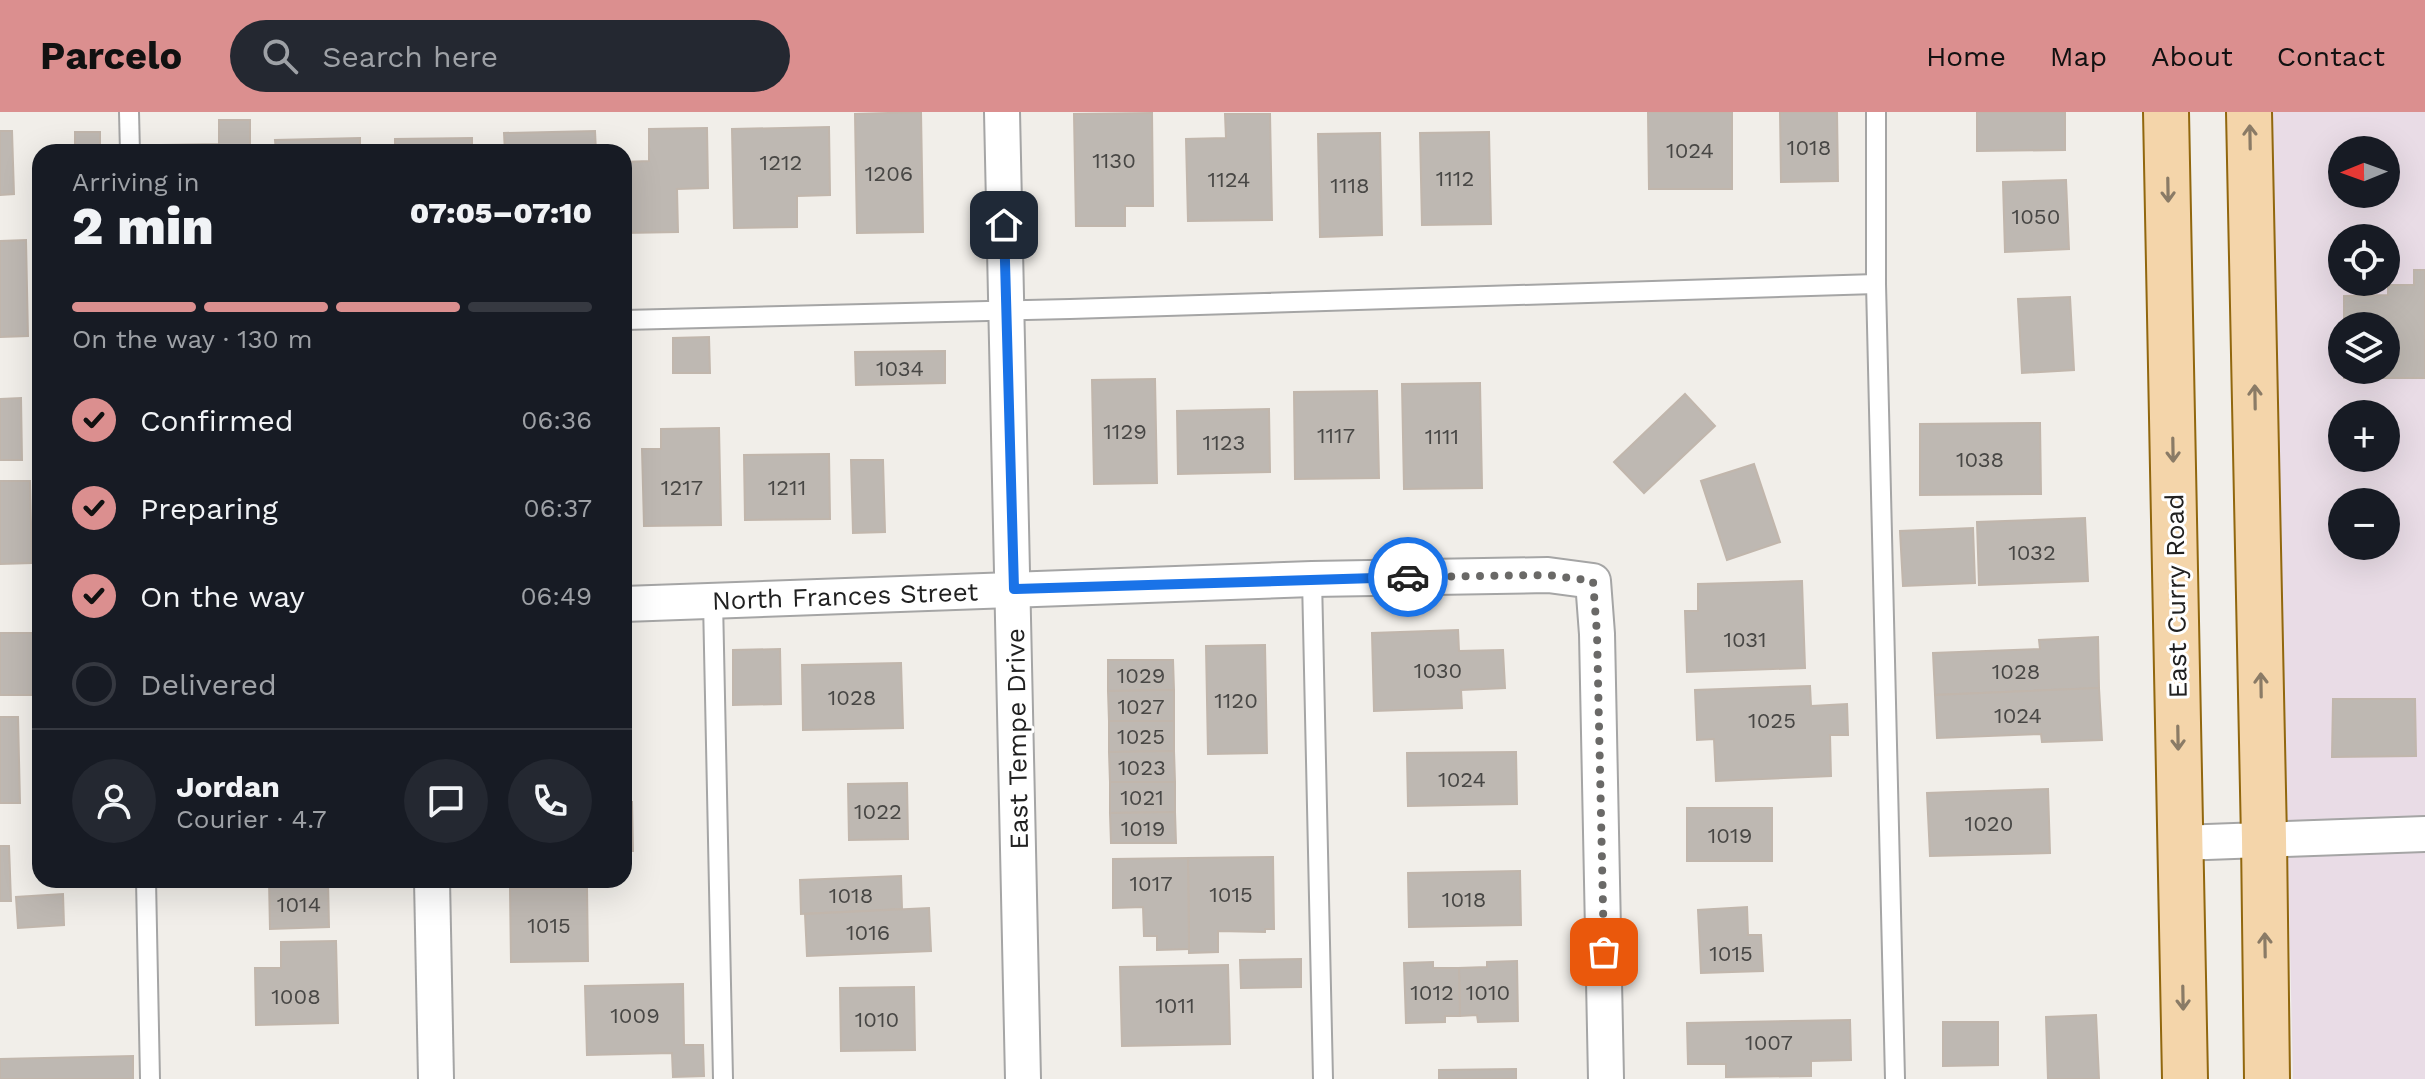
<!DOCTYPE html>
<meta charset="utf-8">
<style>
body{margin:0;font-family:"Work Sans",sans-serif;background:#242831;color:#f1f3f6;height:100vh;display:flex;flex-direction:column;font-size:30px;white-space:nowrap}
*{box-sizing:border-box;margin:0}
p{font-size:26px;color:#9ea1a6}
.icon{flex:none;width:44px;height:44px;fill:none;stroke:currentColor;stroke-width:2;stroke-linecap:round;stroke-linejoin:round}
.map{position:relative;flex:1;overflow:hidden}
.details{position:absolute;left:32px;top:32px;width:600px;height:744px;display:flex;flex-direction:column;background:#171b24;border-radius:24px;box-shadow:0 8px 32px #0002}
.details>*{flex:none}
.needle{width:52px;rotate:269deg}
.buttons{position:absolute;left:2328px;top:24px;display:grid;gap:16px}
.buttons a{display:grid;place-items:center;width:72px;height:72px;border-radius:50%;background:#171b24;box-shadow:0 8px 32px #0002;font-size:40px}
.pin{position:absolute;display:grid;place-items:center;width:68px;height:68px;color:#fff;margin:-34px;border-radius:16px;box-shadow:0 4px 12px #0006}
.courier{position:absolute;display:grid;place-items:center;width:80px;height:80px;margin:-40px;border:6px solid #1a73e8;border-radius:50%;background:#fff;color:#222;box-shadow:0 2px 10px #0007}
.summary em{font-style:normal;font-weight:800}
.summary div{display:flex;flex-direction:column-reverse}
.summary{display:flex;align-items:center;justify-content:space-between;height:136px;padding:0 40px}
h1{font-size:52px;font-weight:800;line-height:60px}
.bar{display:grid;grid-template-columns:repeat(4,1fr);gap:12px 8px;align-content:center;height:96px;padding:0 40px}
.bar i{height:10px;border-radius:6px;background:#363941}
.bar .active{background:#db8f8f}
.bar p{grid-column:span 4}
.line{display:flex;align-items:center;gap:20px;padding:0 40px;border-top:2px solid #363941}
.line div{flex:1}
.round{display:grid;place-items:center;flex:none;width:84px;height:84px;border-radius:42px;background:#242831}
ol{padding:0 40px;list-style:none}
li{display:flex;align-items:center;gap:24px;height:88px}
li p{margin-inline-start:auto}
li .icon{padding:8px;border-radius:50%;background:#db8f8f;color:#111;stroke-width:4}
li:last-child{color:#9ea1a6}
li i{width:44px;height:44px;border:4px solid #363941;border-radius:50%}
header{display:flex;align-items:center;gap:48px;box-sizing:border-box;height:112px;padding:0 40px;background:#db8f8f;color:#111}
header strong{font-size:38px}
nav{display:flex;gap:44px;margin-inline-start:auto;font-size:28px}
.search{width:560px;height:72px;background:#242831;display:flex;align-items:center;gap:20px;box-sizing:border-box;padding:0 28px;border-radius:44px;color:#9ea1a6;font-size:30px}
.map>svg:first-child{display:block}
.industrial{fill:#e9dce6;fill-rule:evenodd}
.building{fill:#beb8b2;stroke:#c1b6ac;stroke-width:2}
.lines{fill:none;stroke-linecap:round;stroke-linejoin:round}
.service-casing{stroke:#a5a5a5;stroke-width:22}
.minor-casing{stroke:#a5a5a5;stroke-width:38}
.primary-casing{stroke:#91670e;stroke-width:48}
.service{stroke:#fff;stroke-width:18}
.minor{stroke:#fff;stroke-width:34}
.primary{stroke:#f4d5aa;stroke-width:44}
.oneway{stroke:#8a7b66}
.done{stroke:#6a6967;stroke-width:8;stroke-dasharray:0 14.4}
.route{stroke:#1a73e8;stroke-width:10}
.labels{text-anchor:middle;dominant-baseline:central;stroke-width:6;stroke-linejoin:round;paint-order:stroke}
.number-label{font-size:22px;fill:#484745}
.street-label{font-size:26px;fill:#212121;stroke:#fff}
</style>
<header>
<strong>Parcelo</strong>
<div class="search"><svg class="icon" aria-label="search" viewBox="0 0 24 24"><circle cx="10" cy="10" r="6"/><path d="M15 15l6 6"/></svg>Search here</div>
<nav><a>Home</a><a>Map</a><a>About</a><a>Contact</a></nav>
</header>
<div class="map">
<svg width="2425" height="967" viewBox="0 0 2425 967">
<rect width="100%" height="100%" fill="#f1eee9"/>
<path class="industrial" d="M2271,0H2425V967H2293ZM2342,38H2386V82H2342ZM2342,126H2386V170H2342ZM2342,214H2386V258H2342ZM2342,302H2386V346H2342ZM2342,390H2386V434H2342Z"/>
<g class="building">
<path d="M921,0L923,120L857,121L855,2Z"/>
<path d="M1648,0H1732V77H1649Z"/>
<path d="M1780,0H1837L1838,69L1781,70Z"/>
<path d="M1977,0H2065V38L1977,39Z"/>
<path d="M1152,1L1153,94H1125V114H1076L1074,2Z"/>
<path d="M1225,2H1270L1272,108L1188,109L1186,27L1226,26Z"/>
<path d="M219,8H250V40H163L162,33L219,32Z"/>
<path d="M829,15L830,83L797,84V115L734,116L732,17Z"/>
<path d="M707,16L708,76L677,77L678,120L624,121V50L649,49V17Z"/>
<path d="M0,19H12L14,82L0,83Z"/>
<path d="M595,19L596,40H505L504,21Z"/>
<rect x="75" y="20" width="25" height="20"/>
<path d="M1489,20L1491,112L1422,113L1420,21Z"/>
<path d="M1380,21L1382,123L1320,125L1318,22Z"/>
<path d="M360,26V40H276L275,28Z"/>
<path d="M472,26V40H395V27Z"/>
<path d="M2066,68L2069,137L2005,140L2003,70Z"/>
<path d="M26,128L28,224L0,225V129Z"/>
<path d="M2414,158H2425V266H2344V258H2386V214H2344V184L2388,183V173H2414Z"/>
<path d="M2070,185L2074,258L2022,261L2018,187Z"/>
<path d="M709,225L710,261H673V226Z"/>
<path d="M945,239V271L856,273L855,240Z"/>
<path d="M1155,267L1157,371L1094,372L1092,268Z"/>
<path d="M1480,271L1482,376L1404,377L1402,272Z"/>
<path d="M1377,279L1379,366L1295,367L1294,280Z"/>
<path d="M1685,282L1715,314L1644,381L1614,350Z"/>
<path d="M21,286L22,348H0V287Z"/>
<path d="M1269,297L1270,360L1178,362L1177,299Z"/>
<path d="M2040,311L2041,382L1920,383V312Z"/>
<path d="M719,316L721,413L644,414L642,337H661V317Z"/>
<path d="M829,342L830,407L745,408L744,343Z"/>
<path d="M851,348H883L885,420L853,421Z"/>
<path d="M1754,352L1780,430L1727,448L1701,369Z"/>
<path d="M0,369H30L32,451L0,452Z"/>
<path d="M2085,406L2088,469L1979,473L1977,410Z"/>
<path d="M1973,416L1975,471L1903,474L1900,419Z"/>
<path d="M1802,469L1805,556L1687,560L1685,499H1698V472Z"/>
<path d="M1458,518L1459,539L1503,538L1505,576L1461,578L1462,596L1374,599L1372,521Z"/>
<rect x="0" y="521" width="40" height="62"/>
<path d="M2098,525L2099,576L1935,583L1933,541L2040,537L2039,528Z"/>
<path d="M1265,533L1267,641L1208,642L1206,534Z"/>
<path d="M780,537L781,592L733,593V538Z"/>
<path d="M1108,548H1173L1174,578L1108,579Z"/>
<path d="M901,551L903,616L803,618L802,553Z"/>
<path d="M1810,574L1811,594L1847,592L1848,623H1830L1831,664L1716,669L1714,627L1697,628L1695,578Z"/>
<path d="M2099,576L2102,628L2042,630L2041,622L1937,626L1935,583Z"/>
<path d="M1174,578V609H1109L1108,579Z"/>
<path d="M2333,587H2415L2416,644L2332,645Z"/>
<path d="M0,605H18L20,691H0Z"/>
<path d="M1109,609H1174V639L1109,640Z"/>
<path d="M1174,639L1175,670H1110L1109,640Z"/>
<path d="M1516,640L1517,692L1408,694L1407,641Z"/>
<path d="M1110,670H1175V700L1110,701Z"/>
<path d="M907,671L908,727L849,728L848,672Z"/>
<path d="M2048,677L2050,741L1930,744L1927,681Z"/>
<path d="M624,690H632L633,739H624Z"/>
<rect x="1687" y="696" width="85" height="53"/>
<path d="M1175,700L1176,731H1111L1110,701Z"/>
<path d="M0,734H9L11,789H0Z"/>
<path d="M1273,745L1274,817H1265V820L1218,819V840L1189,841L1188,746Z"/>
<path d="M1188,746L1189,837L1157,838V824H1144L1143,795L1113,796V747Z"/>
<path d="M1520,759L1521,813L1409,815L1408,761Z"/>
<path d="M901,764L902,797L801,802L800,768Z"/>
<path d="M269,768H328L329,815L270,817Z"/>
<path d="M587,775L588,849L511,850L510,777Z"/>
<path d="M63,782L64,813L18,816L16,785Z"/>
<path d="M1747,795L1748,823H1761L1763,859L1701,861L1698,798Z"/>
<path d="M929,796L931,839L807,844L805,802Z"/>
<path d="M336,829L338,911L256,913L255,856H281V830Z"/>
<path d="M1301,847V875L1241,876L1240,848Z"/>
<path d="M1517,849L1518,909L1478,910L1477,903L1460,904L1459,856L1487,855V850Z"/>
<path d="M1433,850V856H1459L1460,904H1445V910L1406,911L1404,851Z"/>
<path d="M1228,853L1230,932L1122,934L1120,855Z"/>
<path d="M683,872L684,933H703L704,964L673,965L672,941L587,943L585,874Z"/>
<path d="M914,875L915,938L841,939L840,876Z"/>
<path d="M2096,903L2099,967H2048L2046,905Z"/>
<path d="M1850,908L1851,948L1811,949V964L1726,965V952H1688L1687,911Z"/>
<path d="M1943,910H1998V953L1943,954Z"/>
<path d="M133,944V967H0V947Z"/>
<path d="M1516,957V967H1439V958Z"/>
</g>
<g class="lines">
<defs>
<g id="service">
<path d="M129,0L130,40"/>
<path d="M1876,0V172L1895,967"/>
<path d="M624,208L1070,197L1876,172"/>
<path d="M1312,467L1323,967"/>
<path d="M713,489L723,967"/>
<path d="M146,768L150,967"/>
</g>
<g id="minor">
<path d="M1002,0L1023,967"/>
<path d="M624,492L1312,467L1548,463L1593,469L1597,522L1606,967"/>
<path d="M2180,731L2425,722"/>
<path d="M432,768L436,967"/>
</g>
<g id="primary">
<path d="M2166,0L2185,967"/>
<path d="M2249,0L2264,727L2267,967"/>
</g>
</defs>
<use href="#service" class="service-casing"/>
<use href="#minor" class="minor-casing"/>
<use href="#primary" class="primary-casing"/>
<use href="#service" class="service"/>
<use href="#minor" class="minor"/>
<use href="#primary" class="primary"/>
</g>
<defs><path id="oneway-shaft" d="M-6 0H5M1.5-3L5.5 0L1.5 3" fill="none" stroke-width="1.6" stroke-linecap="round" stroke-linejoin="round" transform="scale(2)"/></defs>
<g class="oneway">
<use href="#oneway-shaft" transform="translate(2250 25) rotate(-91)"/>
<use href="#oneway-shaft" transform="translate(2168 78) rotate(89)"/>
<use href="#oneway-shaft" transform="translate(2255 285) rotate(-91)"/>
<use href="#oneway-shaft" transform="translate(2173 338) rotate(89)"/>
<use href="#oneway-shaft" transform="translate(2261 573) rotate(-91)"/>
<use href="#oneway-shaft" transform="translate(2178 626) rotate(89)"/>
<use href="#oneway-shaft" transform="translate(2265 833) rotate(-91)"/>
<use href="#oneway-shaft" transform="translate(2183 886) rotate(89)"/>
</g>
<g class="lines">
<path class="done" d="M1408,465L1548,463L1593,469L1597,522L1604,840"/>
<path class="route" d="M1004,113L1014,477L1408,465"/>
</g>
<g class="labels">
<g class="number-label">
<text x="1809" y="35">1018</text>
<text x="1690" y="38">1024</text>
<text x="1114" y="48">1130</text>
<text x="781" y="50">1212</text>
<text x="889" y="61">1206</text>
<text x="1455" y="66">1112</text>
<text x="1229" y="67">1124</text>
<text x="1350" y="73">1118</text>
<text x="2036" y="104">1050</text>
<text x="900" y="256">1034</text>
<text x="1125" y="319">1129</text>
<text x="1336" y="323">1117</text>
<text x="1442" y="324">1111</text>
<text x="1224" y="330">1123</text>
<text x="1980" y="347">1038</text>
<text x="682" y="375">1217</text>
<text x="787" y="375">1211</text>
<text x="2032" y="440">1032</text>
<text x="1745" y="527">1031</text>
<text x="1438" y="558">1030</text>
<text x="2016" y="559">1028</text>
<text x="1141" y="563">1029</text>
<text x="852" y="585">1028</text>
<text x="1236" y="588">1120</text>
<text x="1141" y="594">1027</text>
<text x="2018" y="603">1024</text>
<text x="1772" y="608">1025</text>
<text x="1141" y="624">1025</text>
<text x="1142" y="655">1023</text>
<text x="1462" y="667">1024</text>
<text x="1142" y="685">1021</text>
<text x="878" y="699">1022</text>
<text x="1989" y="711">1020</text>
<text x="1143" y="716">1019</text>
<text x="1730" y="723">1019</text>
<text x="1151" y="771">1017</text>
<text x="1231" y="782">1015</text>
<text x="851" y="783">1018</text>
<text x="1464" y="787">1018</text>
<text x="299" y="792">1014</text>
<text x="549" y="813">1015</text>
<text x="868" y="820">1016</text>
<text x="1731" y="841">1015</text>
<text x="1432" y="880">1012</text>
<text x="1488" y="880">1010</text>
<text x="296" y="884">1008</text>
<text x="1175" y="893">1011</text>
<text x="635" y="903">1009</text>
<text x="877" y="907">1010</text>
<text x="1769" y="930">1007</text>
</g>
<g class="street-label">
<text transform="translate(845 484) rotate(-2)">North Frances Street</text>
<text transform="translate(2176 484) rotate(-91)">East Curry Road</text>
<text transform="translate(1017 627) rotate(-91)">East Tempe Drive</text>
</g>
</g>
</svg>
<div class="buttons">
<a><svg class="needle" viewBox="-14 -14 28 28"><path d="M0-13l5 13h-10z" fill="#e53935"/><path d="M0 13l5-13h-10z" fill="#9ea1a6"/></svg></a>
<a><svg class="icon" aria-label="locate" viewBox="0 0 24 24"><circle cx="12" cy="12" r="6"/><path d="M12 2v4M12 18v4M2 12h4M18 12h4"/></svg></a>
<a><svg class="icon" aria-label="layers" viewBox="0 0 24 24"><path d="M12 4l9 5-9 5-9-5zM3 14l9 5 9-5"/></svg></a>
<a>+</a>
<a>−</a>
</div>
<div class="pin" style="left:1604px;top:840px;background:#ea580c"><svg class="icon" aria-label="bag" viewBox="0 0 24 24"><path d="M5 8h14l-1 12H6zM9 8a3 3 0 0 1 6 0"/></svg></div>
<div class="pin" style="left:1004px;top:113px;background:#1f2937"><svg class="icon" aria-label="home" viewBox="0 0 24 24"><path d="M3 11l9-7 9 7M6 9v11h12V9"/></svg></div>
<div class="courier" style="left:1408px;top:465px"><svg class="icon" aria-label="car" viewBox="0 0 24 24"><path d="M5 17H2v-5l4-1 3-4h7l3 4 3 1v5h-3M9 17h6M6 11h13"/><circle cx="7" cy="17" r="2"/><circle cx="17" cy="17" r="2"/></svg></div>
<section class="details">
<div class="summary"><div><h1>2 min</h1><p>Arriving in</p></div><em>07:05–07:10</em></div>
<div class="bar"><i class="active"></i><i class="active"></i><i class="active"></i><i></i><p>On the way · 130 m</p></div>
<ol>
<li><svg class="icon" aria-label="check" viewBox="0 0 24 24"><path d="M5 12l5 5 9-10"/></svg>Confirmed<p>06:36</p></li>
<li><svg class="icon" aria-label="check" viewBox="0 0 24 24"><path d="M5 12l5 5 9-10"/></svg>Preparing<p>06:37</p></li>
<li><svg class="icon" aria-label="check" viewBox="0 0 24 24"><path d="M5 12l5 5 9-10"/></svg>On the way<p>06:49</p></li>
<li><i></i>Delivered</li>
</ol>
<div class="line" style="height:144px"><a class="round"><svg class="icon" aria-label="person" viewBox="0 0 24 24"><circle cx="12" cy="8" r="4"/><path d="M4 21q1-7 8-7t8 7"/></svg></a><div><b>Jordan</b><p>Courier · 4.7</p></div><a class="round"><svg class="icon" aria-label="chat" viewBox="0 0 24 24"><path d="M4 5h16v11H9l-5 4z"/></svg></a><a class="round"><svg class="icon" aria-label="phone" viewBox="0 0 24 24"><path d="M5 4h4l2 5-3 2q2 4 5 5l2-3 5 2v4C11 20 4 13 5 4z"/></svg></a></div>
</section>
</div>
